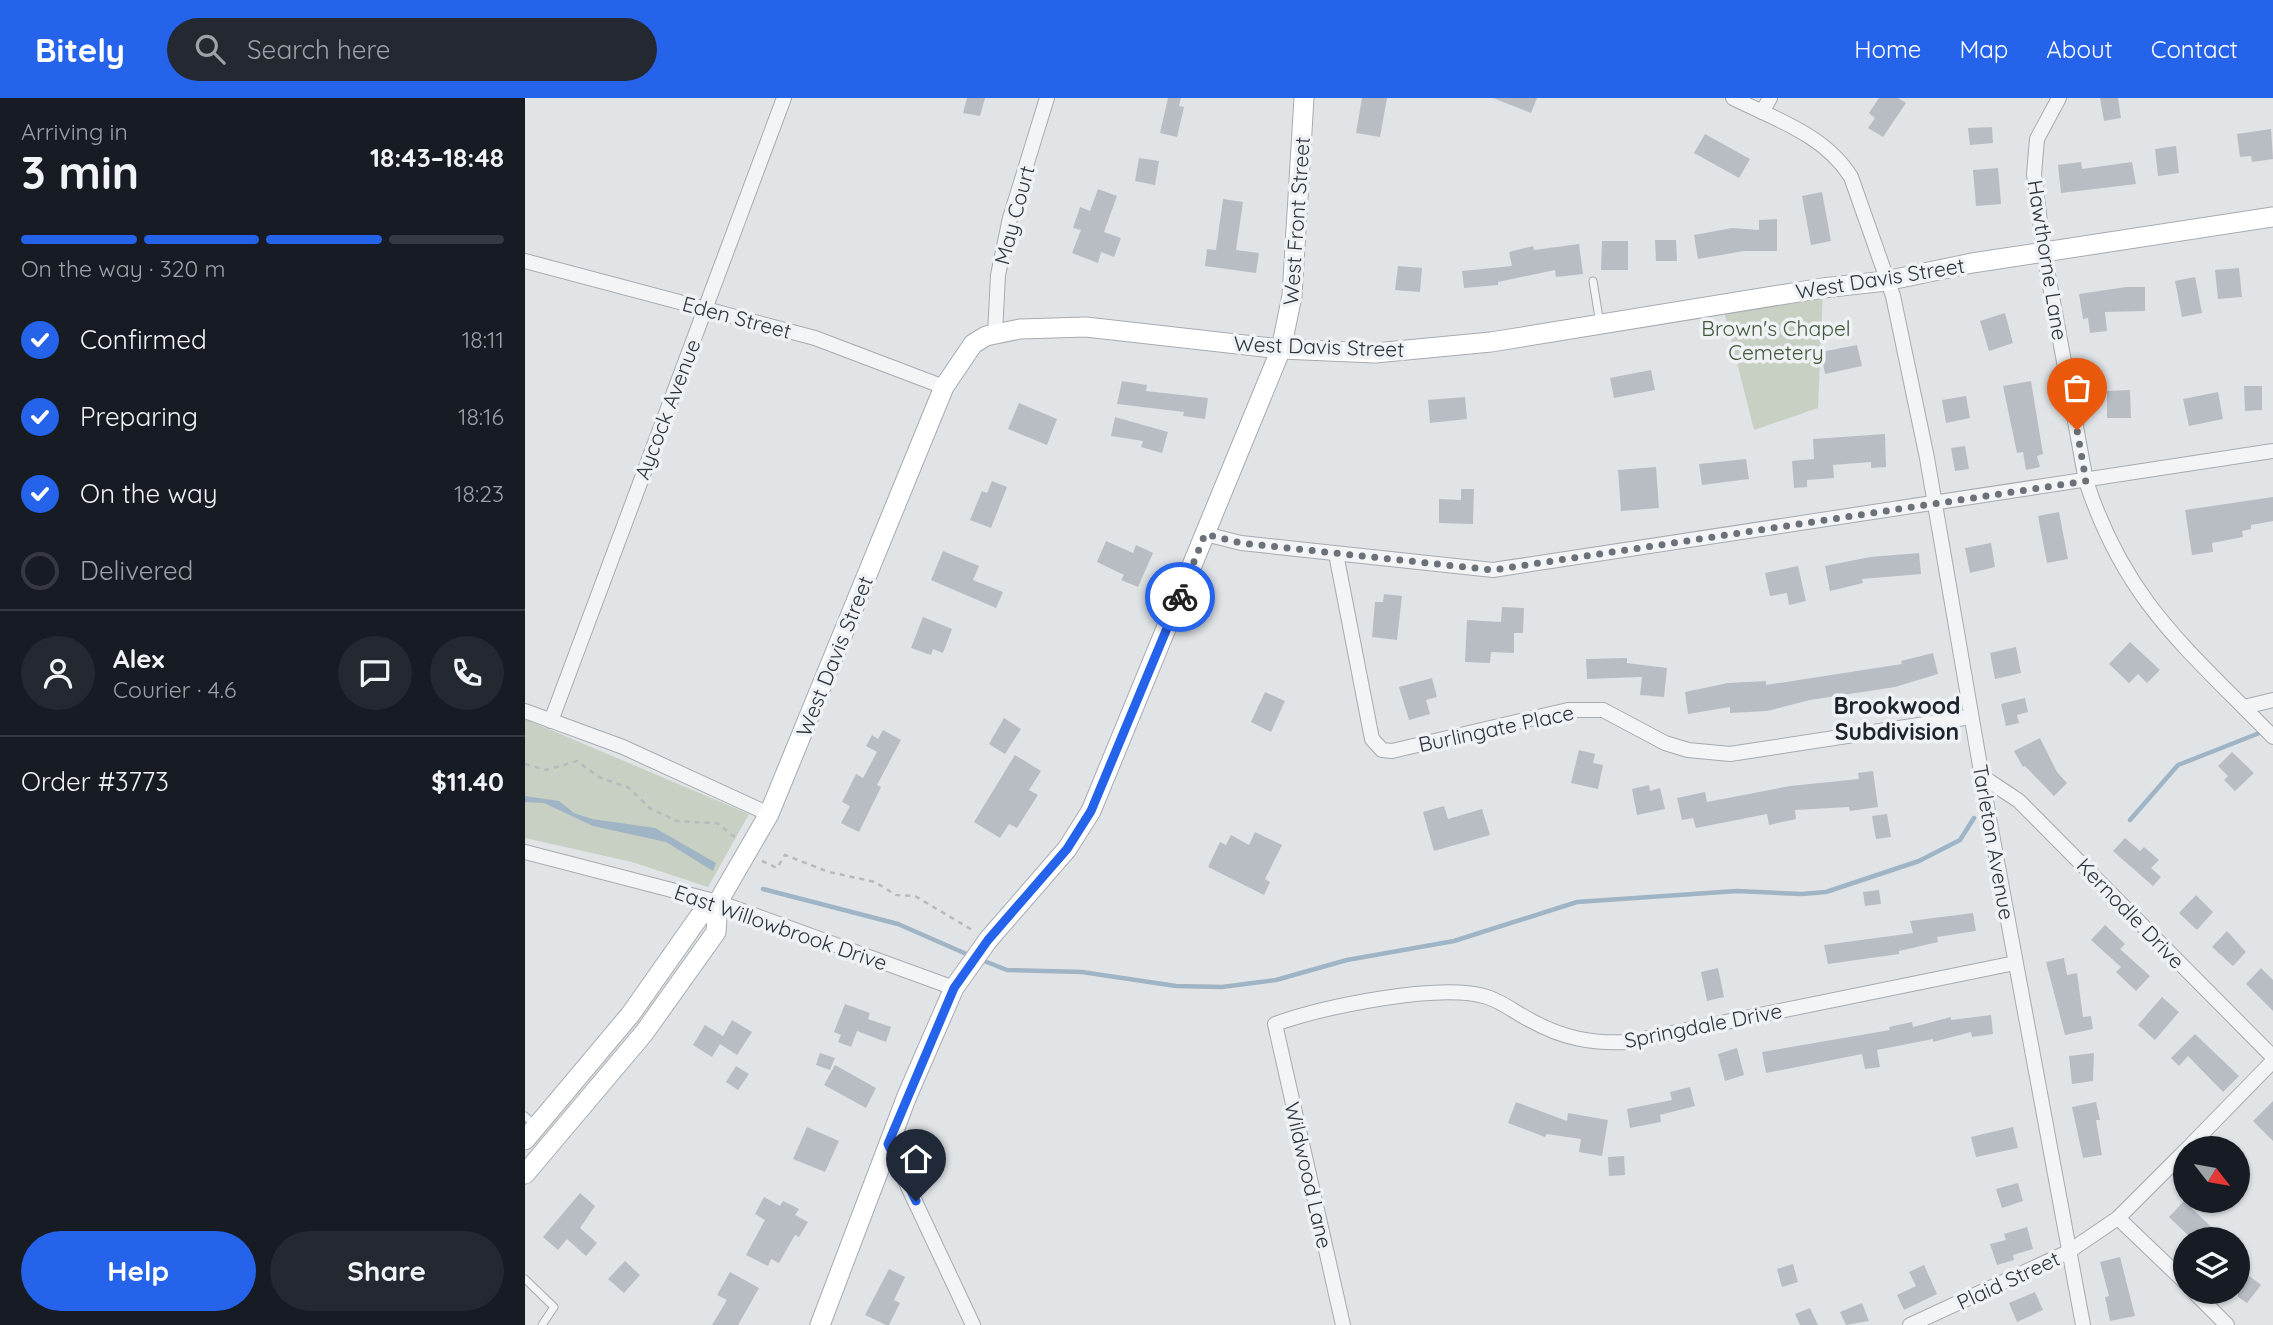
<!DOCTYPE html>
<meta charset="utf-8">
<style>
body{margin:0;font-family:Quicksand,sans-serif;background:#242831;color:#f1f3f6;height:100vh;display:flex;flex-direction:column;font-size:26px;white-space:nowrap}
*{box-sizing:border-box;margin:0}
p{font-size:23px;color:#9ea1a6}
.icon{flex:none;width:38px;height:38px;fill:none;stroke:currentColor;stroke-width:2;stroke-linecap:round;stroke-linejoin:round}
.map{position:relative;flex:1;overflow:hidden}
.sheet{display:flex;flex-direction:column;background:#171b24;width:525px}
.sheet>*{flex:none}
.needle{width:46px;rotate:121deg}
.controls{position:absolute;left:1648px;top:1038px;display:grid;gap:14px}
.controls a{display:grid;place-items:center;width:77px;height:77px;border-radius:50%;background:#171b24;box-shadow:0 2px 5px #0004;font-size:35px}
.pin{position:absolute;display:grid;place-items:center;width:60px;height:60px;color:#fff;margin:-72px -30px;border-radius:50% 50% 50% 0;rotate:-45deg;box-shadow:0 0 7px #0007}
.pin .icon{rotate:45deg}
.courier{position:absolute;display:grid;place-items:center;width:70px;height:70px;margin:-35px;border:5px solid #2563eb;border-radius:50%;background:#fff;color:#222;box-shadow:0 2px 9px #0007}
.overview em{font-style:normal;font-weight:700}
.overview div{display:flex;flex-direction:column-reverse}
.overview{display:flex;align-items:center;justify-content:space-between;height:119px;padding:0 21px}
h1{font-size:46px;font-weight:700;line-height:52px}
.bar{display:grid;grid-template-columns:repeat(4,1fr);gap:10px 7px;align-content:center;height:84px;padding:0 21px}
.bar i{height:9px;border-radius:5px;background:#363941}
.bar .on{background:#2563eb}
.bar p{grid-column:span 4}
.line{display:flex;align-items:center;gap:18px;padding:0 21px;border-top:2px solid #363941}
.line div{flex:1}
.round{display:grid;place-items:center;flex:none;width:74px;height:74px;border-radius:37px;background:#242831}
ol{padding:0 21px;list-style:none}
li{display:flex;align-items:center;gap:21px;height:77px}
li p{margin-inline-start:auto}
li .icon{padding:7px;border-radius:50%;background:#2563eb;color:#fff;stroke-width:4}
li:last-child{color:#9ea1a6}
li i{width:38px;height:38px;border:4px solid #363941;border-radius:50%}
.cta{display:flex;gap:14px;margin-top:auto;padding:14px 21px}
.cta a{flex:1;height:80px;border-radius:42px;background:#2563eb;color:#fff;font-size:28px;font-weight:700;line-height:80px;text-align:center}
.cta a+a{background:#242831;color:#f1f3f6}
header{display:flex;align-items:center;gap:42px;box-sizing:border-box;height:98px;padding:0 35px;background:#2563eb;color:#fff}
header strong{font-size:33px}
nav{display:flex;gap:38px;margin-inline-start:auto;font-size:24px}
.search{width:490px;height:63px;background:#242831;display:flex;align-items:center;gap:18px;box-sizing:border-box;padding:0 24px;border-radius:38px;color:#9ea1a6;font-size:26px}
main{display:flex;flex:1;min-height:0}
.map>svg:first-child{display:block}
.green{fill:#c7d0c2}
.water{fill:#9fb4c4}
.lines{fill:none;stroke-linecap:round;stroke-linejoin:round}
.stream{stroke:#9fb4c4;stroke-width:4.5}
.building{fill:#b8bdc4}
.lane-casing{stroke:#a6abb1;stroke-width:9}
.street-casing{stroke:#a6abb1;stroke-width:16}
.secondary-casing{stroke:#a6abb1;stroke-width:21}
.path{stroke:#b6babe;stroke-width:2.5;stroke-dasharray:5 5;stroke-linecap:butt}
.lane{stroke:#f2f4f6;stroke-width:7}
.street{stroke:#f2f4f6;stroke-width:14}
.secondary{stroke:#fff;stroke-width:19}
.done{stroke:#6a7178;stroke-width:7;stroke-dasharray:0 12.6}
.route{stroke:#2563eb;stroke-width:9}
.labels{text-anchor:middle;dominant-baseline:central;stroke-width:7;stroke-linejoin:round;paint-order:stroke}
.street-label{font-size:21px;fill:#2b333d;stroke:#eff2f5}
.park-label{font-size:21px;fill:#425739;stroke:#eff2f5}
.neighbourhood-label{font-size:23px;font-weight:bold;fill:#1d242e;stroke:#eff2f5}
</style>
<header>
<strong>Bitely</strong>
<div class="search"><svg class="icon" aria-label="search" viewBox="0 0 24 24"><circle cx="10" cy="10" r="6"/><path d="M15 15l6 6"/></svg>Search here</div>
<nav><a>Home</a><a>Map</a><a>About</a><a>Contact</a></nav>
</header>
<main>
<section class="sheet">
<div class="overview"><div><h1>3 min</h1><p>Arriving in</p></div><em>18:43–18:48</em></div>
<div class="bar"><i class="on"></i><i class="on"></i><i class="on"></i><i></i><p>On the way · 320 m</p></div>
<ol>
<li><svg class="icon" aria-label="check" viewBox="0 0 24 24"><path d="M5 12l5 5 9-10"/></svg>Confirmed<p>18:11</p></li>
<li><svg class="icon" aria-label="check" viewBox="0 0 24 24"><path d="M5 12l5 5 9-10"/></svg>Preparing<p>18:16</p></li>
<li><svg class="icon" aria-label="check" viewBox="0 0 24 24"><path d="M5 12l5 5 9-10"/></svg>On the way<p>18:23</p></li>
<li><i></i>Delivered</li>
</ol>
<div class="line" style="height:126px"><a class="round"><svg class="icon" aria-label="person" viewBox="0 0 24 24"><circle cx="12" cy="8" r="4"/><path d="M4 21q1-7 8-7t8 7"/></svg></a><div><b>Alex</b><p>Courier · 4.6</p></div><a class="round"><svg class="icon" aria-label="chat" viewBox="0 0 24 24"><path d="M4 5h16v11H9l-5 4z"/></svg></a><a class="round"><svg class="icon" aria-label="phone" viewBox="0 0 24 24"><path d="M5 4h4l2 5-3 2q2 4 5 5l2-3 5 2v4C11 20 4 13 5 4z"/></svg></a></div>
<div class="line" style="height:91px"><div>Order #3773</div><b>$11.40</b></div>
<div class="cta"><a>Help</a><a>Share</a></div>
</section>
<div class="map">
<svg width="1748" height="1227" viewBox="0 0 1748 1227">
<rect width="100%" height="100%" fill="#e0e4e7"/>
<g class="green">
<path d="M1298,190L1293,310L1229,332L1197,205Z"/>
<path d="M0,621L224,716L183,789L107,764L0,740Z"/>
</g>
<path class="water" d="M0,698L34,703L49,715L67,721L130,730L191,765L188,773L141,744L68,728L19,705L0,704Z"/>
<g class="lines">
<g class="stream">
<path d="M1605,722L1653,667L1737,634"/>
<path d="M238,791L373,826L446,858"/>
<path d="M454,861L482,872L557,874L651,888L697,889L751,882L822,862L929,843L1052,804L1212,793L1277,796L1301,794L1394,763L1435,742L1449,720"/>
</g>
</g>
<g class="building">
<path d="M442,0H460L455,18L438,15Z"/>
<path d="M643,0H656L654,8L659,9L652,39L635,35Z"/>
<path d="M837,0H862L855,39L831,35Z"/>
<path d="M968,0H1012L1006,15Z"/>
<path d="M1354,0H1373L1381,5L1358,39L1343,30L1350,20L1344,15Z"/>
<path d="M1575,0H1593L1596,20L1579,23Z"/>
<path d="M1467,29L1468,45L1445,47L1443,30Z"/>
<path d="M1746,31L1748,61L1727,64L1726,58L1715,59L1712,36Z"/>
<path d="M1180,36L1225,61L1214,80L1169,55Z"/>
<path d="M1651,48L1654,75L1633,78L1630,51Z"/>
<path d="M614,60L634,63L630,87L610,83Z"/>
<path d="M1556,64L1557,71L1607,64L1611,86L1536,95L1533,67Z"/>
<path d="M1473,70L1476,106L1451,108L1448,72Z"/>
<path d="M573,91L592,98L579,134L596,140L589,159L576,154L573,165L547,155L556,132L548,130L555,109L565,113Z"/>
<path d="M1297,94L1306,143L1286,147L1277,98Z"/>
<path d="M698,101L718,104L711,152L734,155L731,175L680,168L682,151L691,152Z"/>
<path d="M1252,121V153H1219L1173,161L1169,137L1207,130L1234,132V122Z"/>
<path d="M1130,142H1151L1152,163H1131Z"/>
<path d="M1077,143H1103V172H1076Z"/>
<path d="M1054,146L1058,176L1031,179L1030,172L973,184V187L939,190L937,173L987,168L984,154L1008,148L1009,152Z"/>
<path d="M873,168L897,170L895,194L870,192Z"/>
<path d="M1714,170L1717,199L1693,201L1690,172Z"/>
<path d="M1670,179L1677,215L1657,219L1650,183Z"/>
<path d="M1601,189H1620V213L1580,214L1582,233L1565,235L1563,220L1558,221L1554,196Z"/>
<path d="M1480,215L1488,245L1464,253L1455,223Z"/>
<path d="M1332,247L1337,268L1300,276L1296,254Z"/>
<path d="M1126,272L1130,292L1089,300L1085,280Z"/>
<path d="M597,283L622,287L621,293L683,300L680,321L658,318L659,314L592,306Z"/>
<path d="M1506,283L1518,356L1512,358L1515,369L1501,372L1498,354L1492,355L1478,288Z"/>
<path d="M1719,288H1737V312L1720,313Z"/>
<path d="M1605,292L1606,320H1582V293Z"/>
<path d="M1693,294L1698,321L1664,328L1658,301Z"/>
<path d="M1441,298L1445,320L1421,325L1417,302Z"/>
<path d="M940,299L942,321L905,325L903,302Z"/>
<path d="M494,305L532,321L522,347L483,331Z"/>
<path d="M590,319L643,334L637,355L616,349L618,343L586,338Z"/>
<path d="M1360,336L1361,369L1346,370V364L1308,367L1309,380L1282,382V389L1269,390L1267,363L1289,361L1288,341Z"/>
<path d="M1440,348L1444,371L1430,373L1426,350Z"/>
<path d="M1221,361L1224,381L1177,387L1174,366Z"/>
<path d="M1131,369L1134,410L1096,413L1093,372Z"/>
<path d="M467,383L482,389L466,430L445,422L457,393L462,395Z"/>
<path d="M936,391H949L948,426L914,425V401L936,402Z"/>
<path d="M1748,399V423L1726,427V431L1717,433L1718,439L1687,445L1688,454L1667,457L1660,412Z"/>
<path d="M1534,414L1543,461L1522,465L1513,418Z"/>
<path d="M581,443L608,455L611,447L628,455L613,489L596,482L599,477L572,464Z"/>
<path d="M1466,445L1470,469L1445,475L1440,450Z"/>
<path d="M418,453L454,468L448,482L478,494L471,510L406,482Z"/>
<path d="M1394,455L1396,476L1337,481L1338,485L1305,493L1300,468L1345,459Z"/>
<path d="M1273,468L1281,503L1264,507L1262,495L1245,498L1240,475Z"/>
<path d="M859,496L877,498L872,542L847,539L850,504H858Z"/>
<path d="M977,509L999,510L998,535H989V555L966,554L965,565L940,564L942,522L976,524Z"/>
<path d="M398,519L427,531L418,555L408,551L406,557L386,550Z"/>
<path d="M1605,544L1635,572L1622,585L1613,576L1604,585L1584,566Z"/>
<path d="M1491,549L1496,575L1470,581L1465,555Z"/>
<path d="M1408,555L1413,576L1370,589L1285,602L1242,613L1205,615V609L1163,616L1160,594L1203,585L1241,583V587L1377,566L1376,563Z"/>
<path d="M1102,560V565L1142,570L1139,599L1115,597L1117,579L1062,581L1061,561Z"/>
<path d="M907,580L912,599L901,602L905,616L884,622L874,589Z"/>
<path d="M740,594L760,603L746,634L726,624Z"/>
<path d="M1500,600L1503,614L1492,617L1494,625L1481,628L1476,606Z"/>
<path d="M479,620L496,631L480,656L464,646Z"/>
<path d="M358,632L376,642L352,687L356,689L334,734L316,725L325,708L317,704L331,676L338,680L352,654L341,648L347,637L353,641Z"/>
<path d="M1515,640L1532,674L1542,685L1529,698L1500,668L1498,669L1489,653Z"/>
<path d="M1054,652L1070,656L1068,665L1078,667L1073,691L1046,685Z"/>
<path d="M1707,654L1729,675L1710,693L1699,682L1703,678L1693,668Z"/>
<path d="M490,657L516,673L504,692L513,697L492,730L484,726L475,740L449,724Z"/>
<path d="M1348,673L1353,709L1325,713L1324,709L1270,712L1271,721L1244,727L1242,716L1171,730L1168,720L1157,722L1152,700L1180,694L1182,704L1265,688L1334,681L1333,675Z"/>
<path d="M1124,687L1125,693L1135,690L1140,711L1112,717L1107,691Z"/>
<path d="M919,708L923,721L957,711L965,737L909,753L898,714Z"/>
<path d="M1362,716L1366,739L1351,741L1347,718Z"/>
<path d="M730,734L757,747L740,781L745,784L739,797L683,769L695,744L701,747L706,737L724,747Z"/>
<path d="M1600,740L1615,753L1619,749L1634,762L1626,770L1636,779L1628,788L1588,753Z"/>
<path d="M1354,792L1356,806L1340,808L1338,794Z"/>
<path d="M1671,797L1688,814L1672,832L1654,815Z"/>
<path d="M1448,815L1451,833L1412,839L1413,844L1374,853V856L1303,866L1299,847L1388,835L1385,823Z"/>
<path d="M1580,827L1600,846L1595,851L1625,878L1611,893L1591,874L1596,869L1566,842Z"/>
<path d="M1702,833L1721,854L1708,868L1687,849Z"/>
<path d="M1539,860L1542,877L1552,875L1558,919L1566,918L1568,931L1540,937L1521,864Z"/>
<path d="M1193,870L1199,899L1182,903L1176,874Z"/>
<path d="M1736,870L1748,882V913L1721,886Z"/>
<path d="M1637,899L1654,914L1630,942L1613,927Z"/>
<path d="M320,906L345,915L343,921L366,929L361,944L332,933L326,949L313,944L316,937L309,934Z"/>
<path d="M1466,917L1468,936L1447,939L1446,934L1408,944V941L1352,952L1355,969L1340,971L1337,956L1241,975L1237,954L1365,932L1364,929L1387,924L1388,929L1426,919V922Z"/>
<path d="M207,922L227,934L212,957L195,946L187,959L168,947L180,927L198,938Z"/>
<path d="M1670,936L1714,978L1698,994L1663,958L1654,968L1646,960Z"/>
<path d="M1212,950L1219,977L1200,983L1193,956Z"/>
<path d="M295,955L310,960L305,972L291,967Z"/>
<path d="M1569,955L1568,983L1547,986L1544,958Z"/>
<path d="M310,967L351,990L341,1010L299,987Z"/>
<path d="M211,968L224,976L213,992L201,984Z"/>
<path d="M1165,989L1170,1008L1135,1017L1136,1024L1105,1030L1102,1011L1147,1002L1145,994Z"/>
<path d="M1748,1003V1043L1728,1023Z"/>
<path d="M991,1004L1042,1023L1043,1015L1083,1022L1077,1058L1054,1054L1056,1041L1022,1036L1020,1039L983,1025Z"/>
<path d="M1571,1004L1575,1022H1571L1577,1057L1558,1060L1547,1009Z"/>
<path d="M282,1029L314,1043L300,1074L268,1061Z"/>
<path d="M1488,1029L1493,1050L1451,1059L1446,1039Z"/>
<path d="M1099,1058L1100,1077L1084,1078L1083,1059Z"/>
<path d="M1493,1085L1498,1103L1477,1110L1471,1091Z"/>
<path d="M55,1095L70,1108L55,1130L72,1145L61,1158L42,1141L33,1152L18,1139Z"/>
<path d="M239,1099L255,1108L258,1103L274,1111L270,1117L283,1124L274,1139L270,1137L254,1165L246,1161L243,1168L221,1157L240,1122L230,1116Z"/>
<path d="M1659,1103L1680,1123L1698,1141H1667L1644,1119Z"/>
<path d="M1502,1129L1508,1151L1488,1157L1489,1162L1472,1167L1465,1146L1481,1142L1479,1136Z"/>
<path d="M1595,1159L1610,1218L1585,1223L1580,1199L1584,1198L1575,1164Z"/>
<path d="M100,1163L115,1177L99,1195L83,1181Z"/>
<path d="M1268,1166L1273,1184L1257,1189L1252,1171Z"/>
<path d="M1399,1167L1412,1196L1379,1212L1372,1197L1391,1188L1384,1174Z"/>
<path d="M1713,1169L1736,1187L1722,1205L1713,1199Z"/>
<path d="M364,1171L380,1179L369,1202L375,1205L364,1227H361L340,1217Z"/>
<path d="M205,1174L234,1190L213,1227H187L202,1202L192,1197Z"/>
<path d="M1510,1194L1518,1212L1492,1224L1484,1205Z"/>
<path d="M1337,1205L1344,1223L1321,1227L1315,1214Z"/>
<path d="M1285,1210L1293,1227H1275L1270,1216Z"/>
</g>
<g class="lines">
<defs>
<g id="lane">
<path d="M1068,183L1075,226"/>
<path d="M0,1018L10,1027"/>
<path d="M0,1181L29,1209L17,1227"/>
</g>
<g id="street">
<path d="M1208,0C1250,21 1300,37 1326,79L1368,198L1402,360L1464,720L1558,1227"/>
<path d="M1534,0L1512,41L1509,76L1519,155L1561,383C1601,505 1663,551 1748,639"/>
<path d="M1237,14L1245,0"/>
<path d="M0,163L290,240L419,289"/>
<path d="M470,236L473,177L485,120L522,0"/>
<path d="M680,436L716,445L968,472L1748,353"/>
<path d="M811,456L847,641L857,652L867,653L1043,612H1078L1140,645L1163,652L1205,656L1446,619"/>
<path d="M1719,609L1748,602"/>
<path d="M0,613L98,649L244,716"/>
<path d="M26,623L259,0"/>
<path d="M1458,679L1494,703L1748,959"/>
<path d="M0,754L193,804L429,890"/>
<path d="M363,1046L448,1227"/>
<path d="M1663,1050L1748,963"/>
<path d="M1593,1120L1661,1185"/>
<path d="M1669,1194L1702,1227"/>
<path d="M818,1227L750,926C798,909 915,884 962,899C978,904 991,915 1005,922C1037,940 1067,946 1103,944L1490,865"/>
<path d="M1385,1227L1543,1154L1593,1120L1661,1052"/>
</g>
<g id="secondary">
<path d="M0,1042L105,917L174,819L193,804L244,716L419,289L448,246L461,238L495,231L561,229L756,251L850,255L966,244L1298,190L1361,183L1447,165L1748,119"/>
<path d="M0,1076L119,935L191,834L193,804"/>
<path d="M295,1227L382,998L429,890L463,842L542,751L566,713L756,251L767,198L779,0"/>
</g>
</defs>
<use href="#lane" class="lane-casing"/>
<use href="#street" class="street-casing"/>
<use href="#secondary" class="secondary-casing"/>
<g class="path">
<path d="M0,666L21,672L52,663L74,679L104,690L126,711L152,723L192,725L211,740"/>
<path d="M237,763L252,770L260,757L304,774L350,784L371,797L390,798L449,833"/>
</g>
<use href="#lane" class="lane"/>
<use href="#street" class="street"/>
<use href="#secondary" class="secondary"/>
</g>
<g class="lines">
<path class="done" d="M655,499L680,436L716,445L968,472L1561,383L1552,332"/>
<path class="route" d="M391,1103L363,1046L429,890L463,842L542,751L566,713L655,499"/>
</g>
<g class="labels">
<g class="street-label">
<text transform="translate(489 117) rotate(-75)">May Court</text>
<text transform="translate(771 123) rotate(-86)">West Front Street</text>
<text transform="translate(1523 162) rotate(81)">Hawthorne Lane</text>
<text transform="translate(1355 180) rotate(-9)">West Davis Street</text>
<text transform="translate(212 219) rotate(15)">Eden Street</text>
<text transform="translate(794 248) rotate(2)">West Davis Street</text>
<text transform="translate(142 311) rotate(-69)">Aycock Avenue</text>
<text transform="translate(309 558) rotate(-68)">West Davis Street</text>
<text transform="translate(971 630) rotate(-12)">Burlingate Place</text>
<text transform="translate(1469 744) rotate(80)">Tarleton Avenue</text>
<text transform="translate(1606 815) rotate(46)">Kernodle Drive</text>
<text transform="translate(256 829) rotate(19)">East Willowbrook Drive</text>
<text transform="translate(1178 927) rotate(-11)">Springdale Drive</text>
<text transform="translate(784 1077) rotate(77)">Wildwood Lane</text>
<text transform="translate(1483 1182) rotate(-25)">Plaid Street</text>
</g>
<g class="park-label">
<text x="1251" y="230">Brown's Chapel<tspan x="1251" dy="24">Cemetery</tspan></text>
</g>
<g class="neighbourhood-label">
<text x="1372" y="607">Brookwood<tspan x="1372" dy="26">Subdivision</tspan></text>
</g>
</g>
</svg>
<div class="controls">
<a><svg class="needle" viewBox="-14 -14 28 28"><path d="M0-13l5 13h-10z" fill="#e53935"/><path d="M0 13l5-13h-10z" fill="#9ea1a6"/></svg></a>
<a><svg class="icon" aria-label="layers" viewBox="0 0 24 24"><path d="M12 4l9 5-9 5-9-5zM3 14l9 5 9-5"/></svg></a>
</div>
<div class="pin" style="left:1552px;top:332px;background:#ea580c"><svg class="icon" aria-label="bag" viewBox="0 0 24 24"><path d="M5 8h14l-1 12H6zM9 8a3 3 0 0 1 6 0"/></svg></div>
<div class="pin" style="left:391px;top:1103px;background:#1f2937"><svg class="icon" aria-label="home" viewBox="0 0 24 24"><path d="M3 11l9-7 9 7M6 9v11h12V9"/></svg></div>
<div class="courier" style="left:655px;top:499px"><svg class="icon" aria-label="bike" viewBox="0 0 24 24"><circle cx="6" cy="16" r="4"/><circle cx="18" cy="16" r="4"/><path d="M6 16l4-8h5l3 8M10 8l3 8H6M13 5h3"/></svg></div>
</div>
</main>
